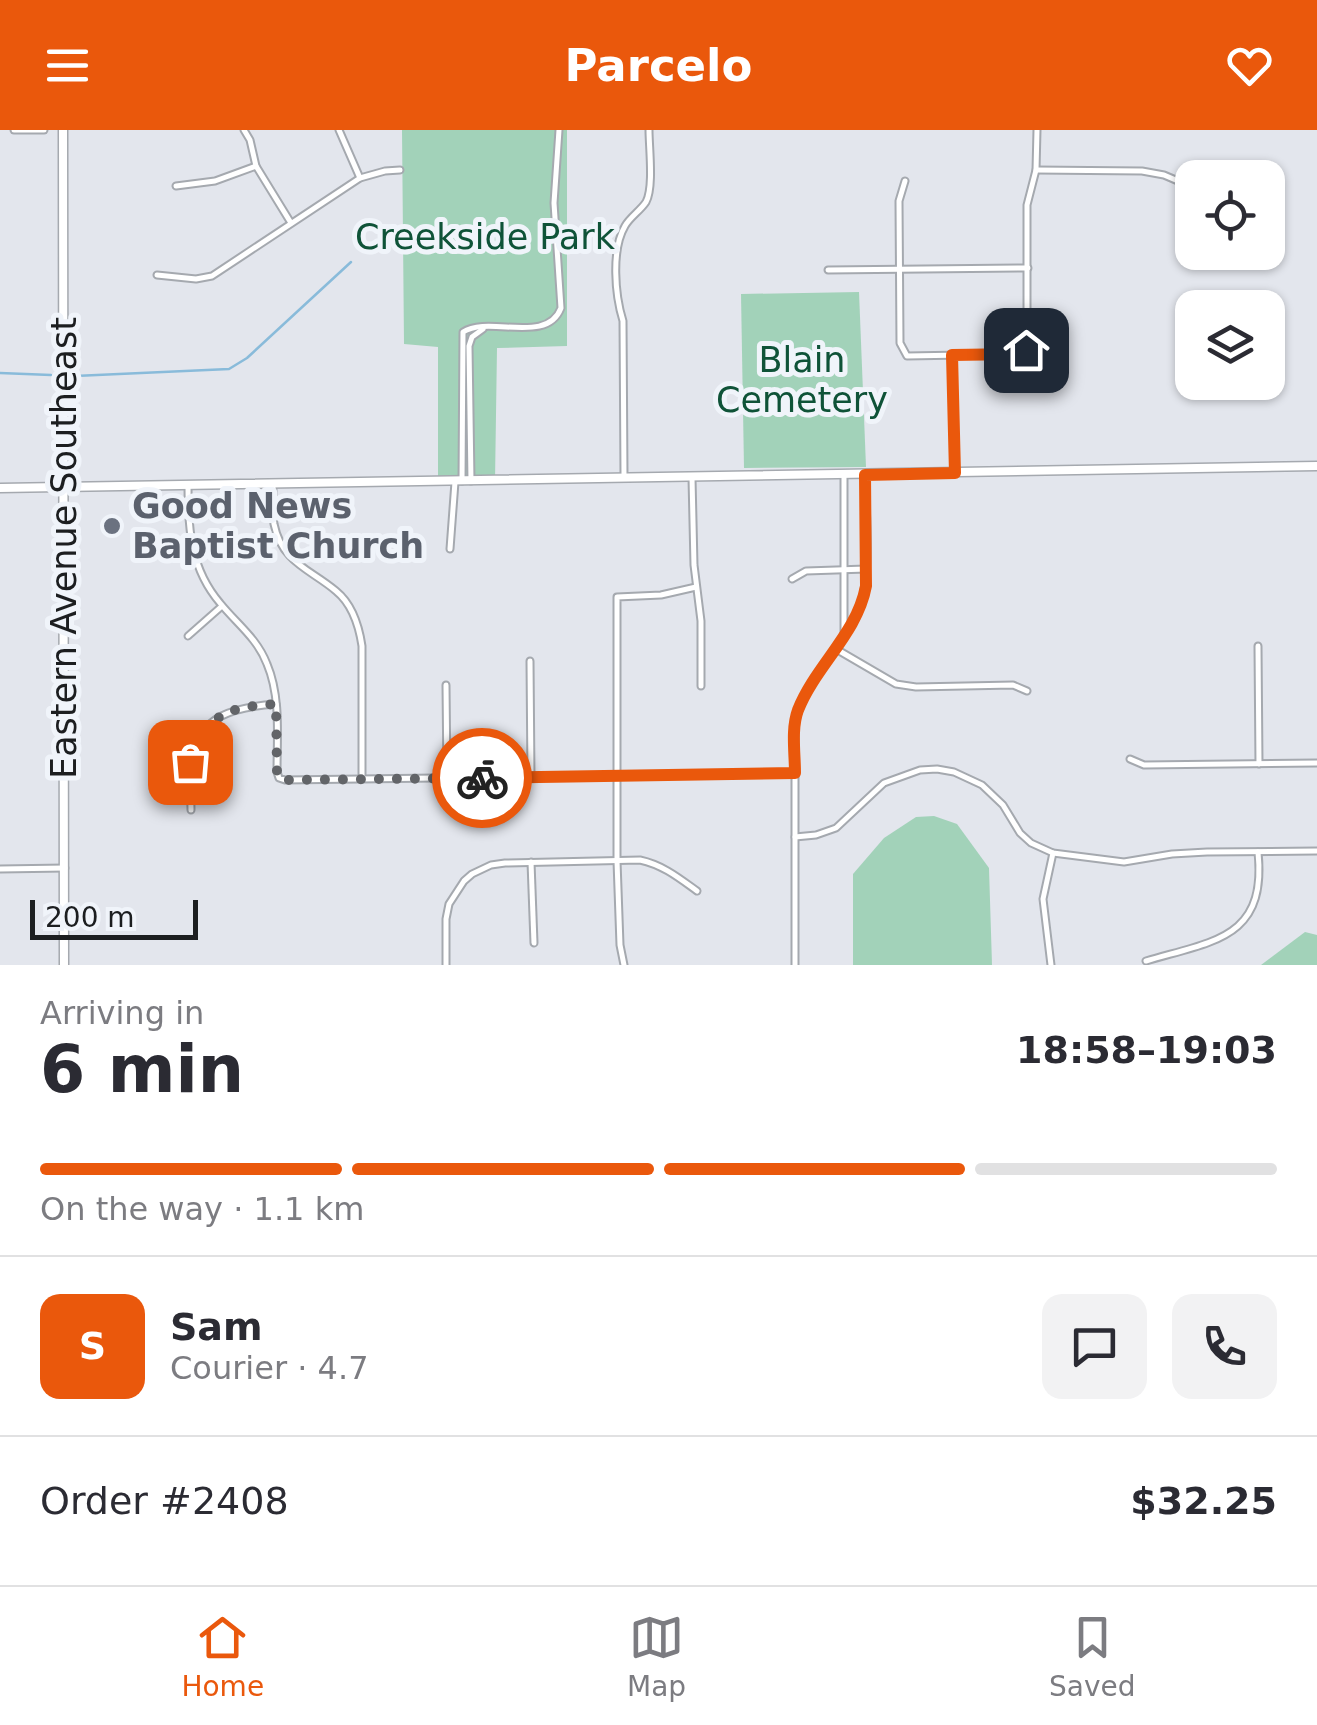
<!DOCTYPE html>
<meta charset="utf-8">
<style>
body{margin:0;font-family:"DejaVu Sans",sans-serif;background:#f2f2f3;color:#2b2b33;height:100vh;display:flex;flex-direction:column;font-size:38px;white-space:nowrap}
*{box-sizing:border-box;margin:0}
p{font-size:32px;color:#7c7c81}
.icon{flex:none;width:55px;height:55px;fill:none;stroke:currentColor;stroke-width:2;stroke-linecap:round;stroke-linejoin:round}
.map{position:relative;height:835px;overflow:hidden}
.details{display:flex;flex-direction:column;background:#fff;flex:1}
.details>*{flex:none}
.buttons{position:absolute;left:1175px;top:30px;display:grid;gap:20px}
.buttons a{display:grid;place-items:center;width:110px;height:110px;border-radius:20px;background:#fff;box-shadow:0 2px 8px #0004;font-size:50px}
.scale{position:absolute;left:30px;bottom:25px;width:168px;box-sizing:border-box;padding-left:10px;border:5px solid #1c1e20;border-top:0;font-size:28px;line-height:35px;white-space:nowrap;color:#1c1e20;-webkit-text-stroke:8px #f0f4fa;paint-order:stroke}
.pin{position:absolute;display:grid;place-items:center;width:85px;height:85px;color:#fff;margin:-42px;border-radius:20px;box-shadow:0 5px 15px #0006}
.courier{position:absolute;display:grid;place-items:center;width:100px;height:100px;margin:-50px;border:8px solid #ea580c;border-radius:50%;background:#fff;color:#222;box-shadow:0 2px 12px #0007}
.overview em{font-style:normal;font-weight:700}
.overview div{display:flex;flex-direction:column-reverse}
.overview{display:flex;align-items:center;justify-content:space-between;height:170px;padding:0 40px}
h1{font-size:65px;font-weight:700;line-height:75px}
.bar{display:grid;grid-template-columns:repeat(4,1fr);gap:15px 10px;align-content:center;height:120px;padding:0 40px}
.bar i{height:12px;border-radius:8px;background:#e1e1e2}
.bar .active{background:#ea580c}
.bar p{grid-column:span 4}
.line{display:flex;align-items:center;gap:25px;padding:0 40px;border-top:2px solid #e1e1e2}
.line div{flex:1}
.round{display:grid;place-items:center;flex:none;width:105px;height:105px;border-radius:20px;background:#f2f2f3}
header{display:flex;justify-content:space-between;align-items:center;height:130px;padding:0 40px;background:#ea580c;color:#fff;font-size:45px;font-weight:700}
.tabs{display:flex;justify-content:space-around;align-items:center;height:140px;border-top:2px solid #e1e1e2;background:#fff;font-size:28px;color:#7c7c81}
.tabs a{display:grid;justify-items:center;gap:5px}
.tabs .active{color:#ea580c}
.map>svg:first-child{display:block}
.green{fill:#a2d2b9}
.lines{fill:none;stroke-linecap:round;stroke-linejoin:round}
.stream{stroke:#89bbda;stroke-width:2.5}
.street-casing{stroke:#a5a9af;stroke-width:9}
.secondary-casing{stroke:#a5a9af;stroke-width:11}
.street{stroke:#fff;stroke-width:5}
.secondary{stroke:#fff;stroke-width:8}
.done{stroke:#626468;stroke-width:10;stroke-dasharray:0 18}
.route{stroke:#ea580c;stroke-width:12}
.worship-dot{fill:#6b7280;stroke:#f0f4fa;stroke-width:4}
.labels{text-anchor:middle;dominant-baseline:central;stroke-width:10;stroke-linejoin:round;paint-order:stroke}
.park-label{font-size:35px;fill:#0f5338;stroke:#f0f4fa}
.worship-label{font-size:35px;font-weight:bold;fill:#5b616d;stroke:#f0f4fa;text-anchor:start}
.street-label{font-size:35px;fill:#1c1e20;stroke:#f0f4fa}
</style>
<header><svg class="icon" aria-label="menu" viewBox="0 0 24 24"><path d="M4 6h16M4 12h16M4 18h16"/></svg>Parcelo<svg class="icon" aria-label="heart" viewBox="0 0 24 24"><path d="M12 20l-8-8c-3-5 5-10 8-4 3-6 11-1 8 4z"/></svg></header>
<div class="map">
<svg width="1317" height="835" viewBox="0 0 1317 835">
<rect width="100%" height="100%" fill="#e3e6ed"/>
<g class="green">
<path d="M402,0H567V216L497,218L495,351L438,352V217L404,214Z"/>
<path d="M859,162L866,337L744,338L741,164Z"/>
<path d="M934,686L957,694L989,738L992,835H853V744L884,708L916,687Z"/>
<path d="M1305,802L1317,805V835H1261Z"/>
</g>
<g class="lines">
<g class="stream">
<path d="M0,243L51,245"/>
<path d="M75,246L229,239L247,228L351,132"/>
</g>
<defs>
<g id="street">
<path d="M14,0H44"/>
<path d="M244,0L250,10L256,36L291,93"/>
<path d="M339,0L360,48"/>
<path d="M1036,40L1142,41L1164,45L1192,57"/>
<path d="M905,51L899,71L900,213L907,226L1020,224L1026,220L1027,213V75L1036,40L1037,0"/>
<path d="M176,56L215,51L256,36"/>
<path d="M828,140L1028,138"/>
<path d="M157,145L196,149L212,146L360,48L385,41L400,40"/>
<path d="M952,225L955,342"/>
<path d="M844,345V507"/>
<path d="M624,346L623,191C615,165 611,120 625,96C630,87 640,81 646,72C654,57 649,18 649,0"/>
<path d="M692,348L694,435L701,491V556"/>
<path d="M462,351L463,202C489,185 547,215 561,178L554,73L559,0"/>
<path d="M471,351L469,216L472,207L483,199"/>
<path d="M273,355C273,367 272,382 274,394C282,433 310,439 336,461C352,474 359,496 362,516V649"/>
<path d="M188,356C188,400 191,439 220,473C237,494 257,508 267,534C281,567 277,607 277,642L279,648L285,650L795,643"/>
<path d="M450,419L455,352"/>
<path d="M792,449L806,441L866,439"/>
<path d="M188,506L222,476"/>
<path d="M1258,516L1259,634"/>
<path d="M836,519L896,554L916,557L1013,555L1027,561"/>
<path d="M530,531L531,647"/>
<path d="M446,555L447,648"/>
<path d="M1130,629L1144,635L1317,633"/>
<path d="M191,680C191,664 188,646 191,631C199,584 236,577 276,574"/>
<path d="M795,707L816,705L836,698L884,653L920,640L937,639L954,642L982,655L1003,675L1020,703L1031,713L1053,723L1124,732L1172,724L1207,722L1317,721"/>
<path d="M531,732L534,813"/>
<path d="M0,739L65,738"/>
<path d="M1146,831C1213,811 1267,809 1258,722"/>
<path d="M446,835V789L449,774L464,751L472,744L491,735L505,733L640,730C663,735 679,748 697,761"/>
<path d="M624,835L620,815L617,731V467L661,465L696,457"/>
<path d="M795,835V595C800,562 837,518 856,488C873,450 866,388 865,345"/>
<path d="M1051,835L1043,769L1053,723"/>
</g>
<g id="secondary">
<path d="M63,0L64,835"/>
<path d="M0,358L1317,336"/>
</g>
</defs>
<use href="#street" class="street-casing"/>
<use href="#secondary" class="secondary-casing"/>
<use href="#street" class="street"/>
<use href="#secondary" class="secondary"/>
</g>
<g class="lines">
<path class="done" d="M190,632C205,584 229,577 276,574L277,642L279,648L285,650L482,648"/>
<path class="route" d="M482,648L795,643C795,623 791,599 798,580C816,535 857,504 866,456L865,345L955,343L952,225L1020,224L1026,220"/>
</g>
<circle class="worship-dot" cx="112" cy="396" r="10"/>
<g class="labels">
<g class="park-label">
<text x="485" y="107">Creekside Park</text>
<text x="802" y="230">Blain<tspan x="802" dy="40">Cemetery</tspan></text>
</g>
<g class="worship-label">
<text x="132" y="376">Good News<tspan x="132" dy="40">Baptist Church</tspan></text>
</g>
<g class="street-label">
<text transform="translate(64 418) rotate(-90)">Eastern Avenue Southeast</text>
</g>
</g>
</svg>
<div class="buttons">
<a><svg class="icon" aria-label="locate" viewBox="0 0 24 24"><circle cx="12" cy="12" r="6"/><path d="M12 2v4M12 18v4M2 12h4M18 12h4"/></svg></a>
<a><svg class="icon" aria-label="layers" viewBox="0 0 24 24"><path d="M12 4l9 5-9 5-9-5zM3 14l9 5 9-5"/></svg></a>
</div>
<div class="scale">200 m</div>
<div class="pin" style="left:190px;top:632px;background:#ea580c"><svg class="icon" aria-label="bag" viewBox="0 0 24 24"><path d="M5 8h14l-1 12H6zM9 8a3 3 0 0 1 6 0"/></svg></div>
<div class="pin" style="left:1026px;top:220px;background:#1f2937"><svg class="icon" aria-label="home" viewBox="0 0 24 24"><path d="M3 11l9-7 9 7M6 9v11h12V9"/></svg></div>
<div class="courier" style="left:482px;top:648px"><svg class="icon" aria-label="bike" viewBox="0 0 24 24"><circle cx="6" cy="16" r="4"/><circle cx="18" cy="16" r="4"/><path d="M6 16l4-8h5l3 8M10 8l3 8H6M13 5h3"/></svg></div>
</div>
<section class="details">
<div class="overview"><div><h1>6 min</h1><p>Arriving in</p></div><em>18:58–19:03</em></div>
<div class="bar"><i class="active"></i><i class="active"></i><i class="active"></i><i></i><p>On the way · 1.1 km</p></div>
<div class="line" style="height:180px"><b class="round" style="background:#ea580c;color:#fff">S</b><div><b>Sam</b><p>Courier · 4.7</p></div><a class="round"><svg class="icon" aria-label="chat" viewBox="0 0 24 24"><path d="M4 5h16v11H9l-5 4z"/></svg></a><a class="round"><svg class="icon" aria-label="phone" viewBox="0 0 24 24"><path d="M5 4h4l2 5-3 2q2 4 5 5l2-3 5 2v4C11 20 4 13 5 4z"/></svg></a></div>
<div class="line" style="height:130px"><div>Order #2408</div><b>$32.25</b></div>
</section>
<nav class="tabs">
<a class="active"><svg class="icon" aria-label="home" viewBox="0 0 24 24"><path d="M3 11l9-7 9 7M6 9v11h12V9"/></svg>Home</a>
<a><svg class="icon" aria-label="map" viewBox="0 0 24 24"><path d="M3 6l6-2 6 2 6-2v14l-6 2-6-2-6 2zM9 4v14M15 6v14"/></svg>Map</a>
<a><svg class="icon" aria-label="saved" viewBox="0 0 24 24"><path d="M7 4h10v16l-5-4-5 4z"/></svg>Saved</a>
</nav>
